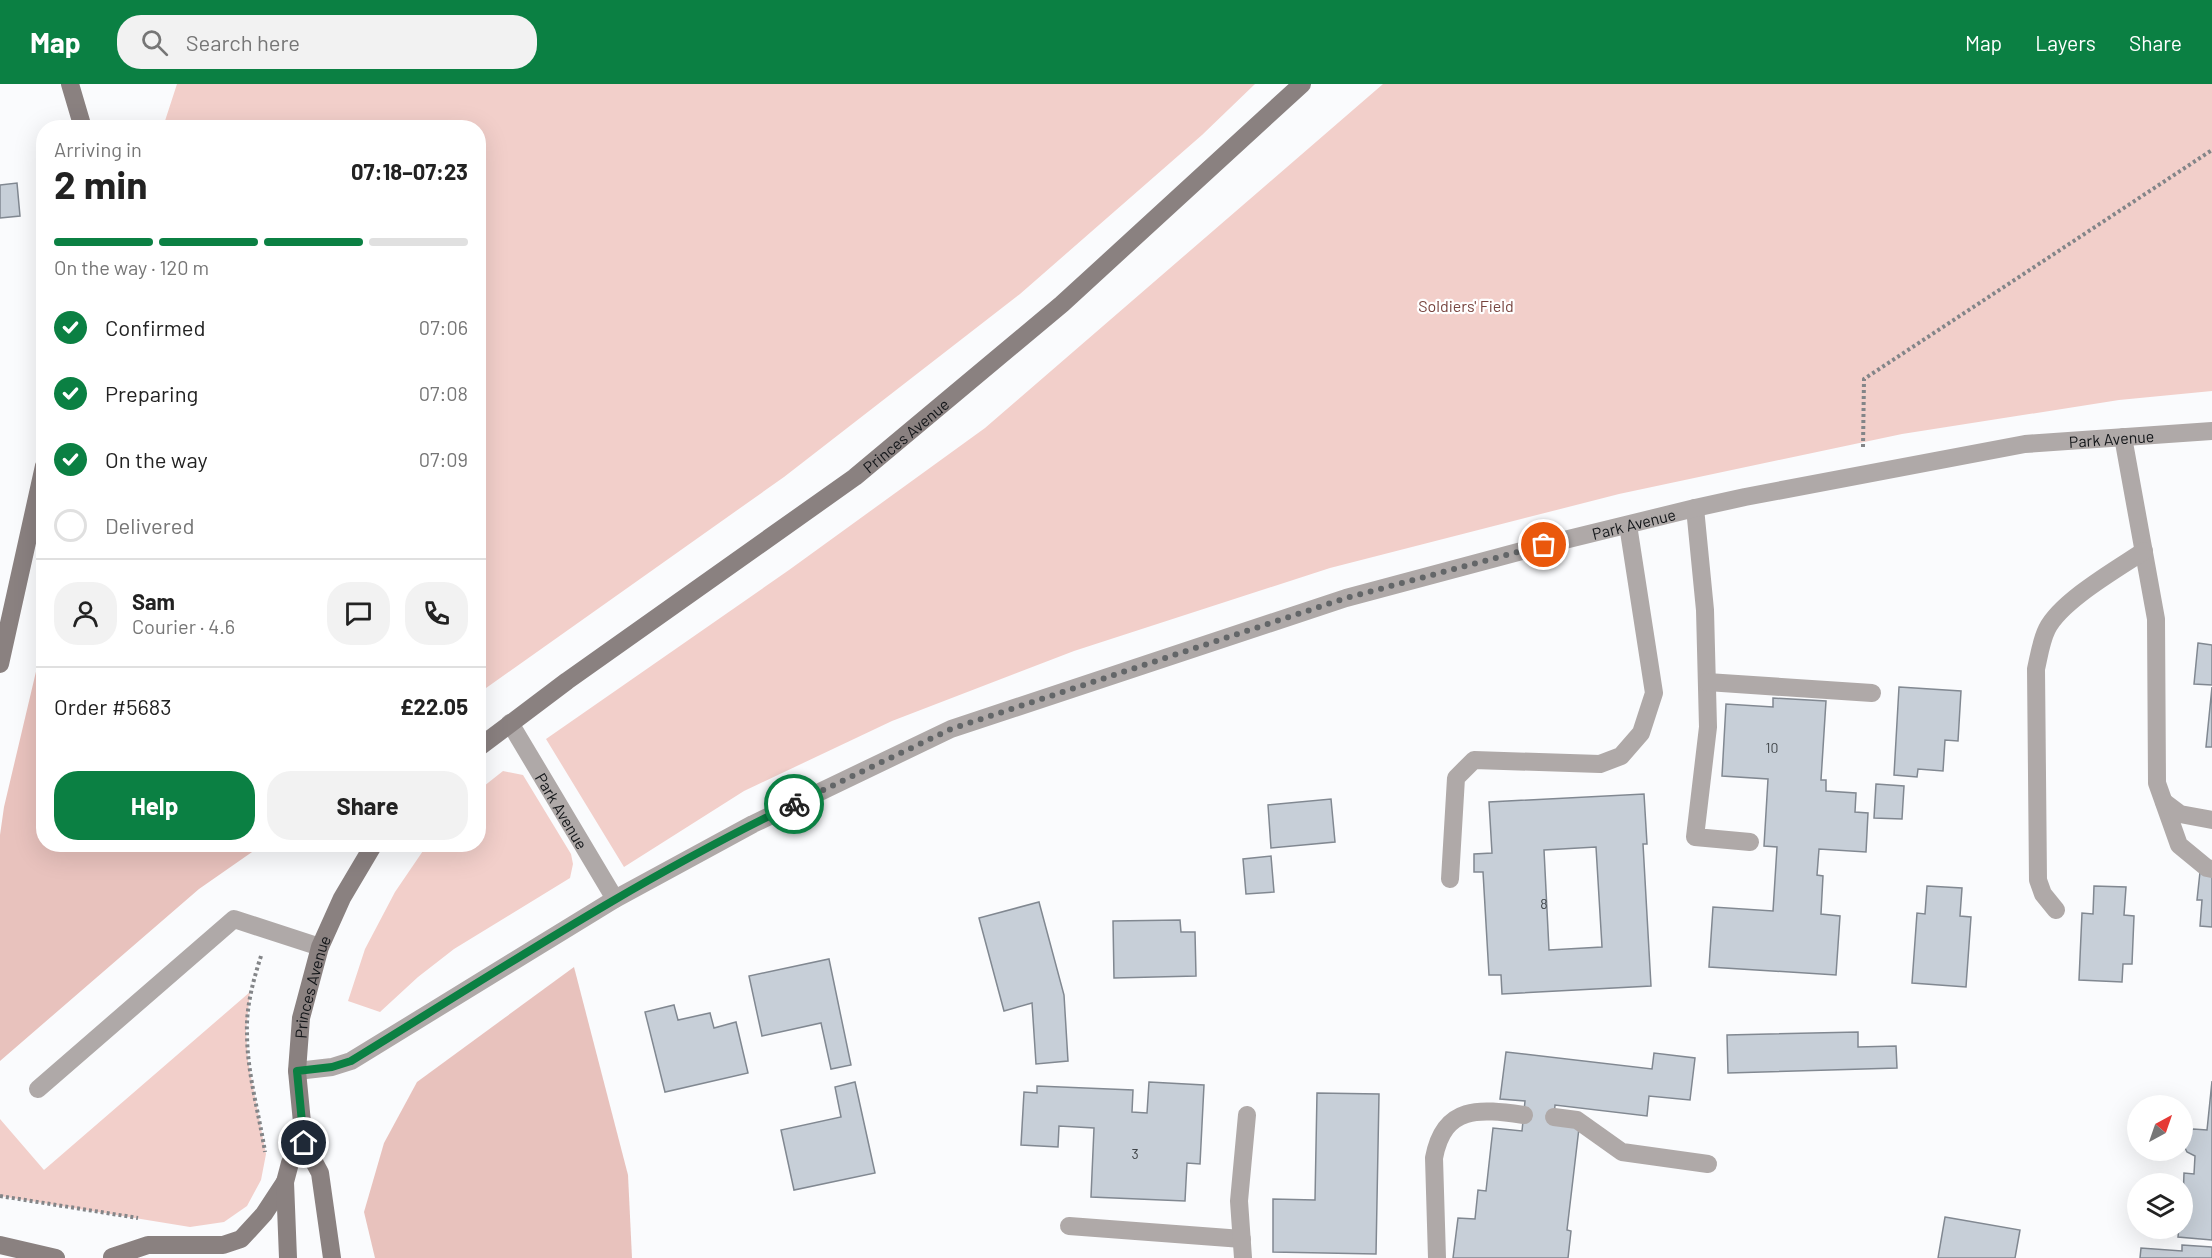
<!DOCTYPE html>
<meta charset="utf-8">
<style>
body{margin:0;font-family:Barlow,sans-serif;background:#f2f2f2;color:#222;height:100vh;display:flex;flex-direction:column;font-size:22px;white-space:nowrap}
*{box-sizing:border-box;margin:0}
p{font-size:20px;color:#767676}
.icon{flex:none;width:33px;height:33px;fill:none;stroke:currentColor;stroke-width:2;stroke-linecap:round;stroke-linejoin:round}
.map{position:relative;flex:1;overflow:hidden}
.drawer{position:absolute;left:36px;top:36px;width:450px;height:732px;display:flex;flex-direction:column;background:#fff;border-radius:24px;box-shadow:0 6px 24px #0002}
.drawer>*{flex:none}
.needle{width:39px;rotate:40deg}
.buttons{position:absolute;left:2127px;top:1011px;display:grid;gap:12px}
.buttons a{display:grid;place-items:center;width:66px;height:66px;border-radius:50%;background:#fff;box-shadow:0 6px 24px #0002;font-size:30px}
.pin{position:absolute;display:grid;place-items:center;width:51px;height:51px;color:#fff;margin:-26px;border:3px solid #fff;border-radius:50%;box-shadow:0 2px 6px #0007}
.courier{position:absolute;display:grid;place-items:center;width:60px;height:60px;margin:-30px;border:4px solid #0b8043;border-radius:50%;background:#fff;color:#222;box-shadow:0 2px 8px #0007}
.headline em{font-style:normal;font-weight:700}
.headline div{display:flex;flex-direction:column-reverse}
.headline{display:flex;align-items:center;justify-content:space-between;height:102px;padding:0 18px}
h1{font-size:39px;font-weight:700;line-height:45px}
.bar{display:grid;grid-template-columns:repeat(4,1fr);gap:9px 6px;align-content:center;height:72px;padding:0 18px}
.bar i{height:8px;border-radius:4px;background:#e0e0e0}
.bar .selected{background:#0b8043}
.bar p{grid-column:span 4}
.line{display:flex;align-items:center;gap:15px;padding:0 18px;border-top:2px solid #e0e0e0}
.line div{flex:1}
.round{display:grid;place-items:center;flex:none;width:63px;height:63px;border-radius:24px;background:#f2f2f2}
ol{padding:0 18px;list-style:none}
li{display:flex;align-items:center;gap:18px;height:66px}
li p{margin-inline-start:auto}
li .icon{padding:6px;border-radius:50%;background:#0b8043;color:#fff;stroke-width:4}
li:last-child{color:#767676}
li i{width:33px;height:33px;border:3px solid #e0e0e0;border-radius:50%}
.primary-button{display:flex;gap:12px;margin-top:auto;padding:12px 18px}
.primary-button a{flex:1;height:69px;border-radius:24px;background:#0b8043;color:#fff;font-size:24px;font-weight:700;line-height:69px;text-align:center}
.primary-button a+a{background:#f2f2f2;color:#222}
header{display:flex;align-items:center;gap:36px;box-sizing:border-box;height:84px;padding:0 30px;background:#0b8043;color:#fff}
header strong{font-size:28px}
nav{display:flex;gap:33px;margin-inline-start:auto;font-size:21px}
.search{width:420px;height:54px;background:#f2f2f2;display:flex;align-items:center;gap:15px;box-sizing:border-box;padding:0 21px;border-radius:24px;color:#767676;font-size:22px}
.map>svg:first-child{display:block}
.green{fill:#f2cfca}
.forest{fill:#e8c2bd}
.building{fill:#c7cfd8;stroke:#818891;stroke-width:1.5;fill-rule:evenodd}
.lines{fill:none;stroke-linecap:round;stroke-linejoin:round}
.path{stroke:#838588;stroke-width:4;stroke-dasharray:3 3;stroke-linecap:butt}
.lane{stroke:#afa9a8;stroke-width:18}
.street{stroke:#afa9a8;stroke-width:18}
.secondary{stroke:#8a8180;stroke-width:18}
.done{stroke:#636668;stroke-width:6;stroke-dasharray:0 10.8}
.route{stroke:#0b8043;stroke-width:8}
.labels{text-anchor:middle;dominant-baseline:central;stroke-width:4.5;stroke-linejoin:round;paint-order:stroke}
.number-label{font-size:14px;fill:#3f4448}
.park-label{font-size:16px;fill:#78443e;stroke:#fff}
.street-label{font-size:16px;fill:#121518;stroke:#fff}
</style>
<header>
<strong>Map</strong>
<div class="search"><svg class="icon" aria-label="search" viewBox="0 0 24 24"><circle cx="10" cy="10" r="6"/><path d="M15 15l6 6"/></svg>Search here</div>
<nav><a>Map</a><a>Layers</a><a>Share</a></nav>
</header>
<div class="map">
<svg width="2212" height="1174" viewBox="0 0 2212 1174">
<rect width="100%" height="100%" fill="#fafbfd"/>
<g class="green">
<path d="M177,0H1255L1202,51L1020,210L784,393L479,609L478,44L163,43Z"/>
<path d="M1383,0H2212V307L2119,316L1902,350L1619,410L1330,484L1074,567L892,637L744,707L624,783L546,655L789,486L985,344Z"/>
<path d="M503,687L523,691L571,770L573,780L570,794L454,865L418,893L380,928L348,917L365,865L395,808L427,761L478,760L479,706Z"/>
<path d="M250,908L246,947L248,977L266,1070L261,1096L247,1122L224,1138L190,1143L0,1112V1035L44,1086Z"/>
</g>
<g class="forest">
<path d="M43,558L44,760L262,761L199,805L0,977V751L4,723Z"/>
<path d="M574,883L628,1091L632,1174H375L364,1128L384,1059L417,998Z"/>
</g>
<g class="building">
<path d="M17,99L20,132L0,134V101Z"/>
<path d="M2198,559L2212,561V601L2194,600Z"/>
<path d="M1899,603L1961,607L1958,657L1945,656L1943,687L1918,685L1917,693L1894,691Z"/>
<path d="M2212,603V663H2206Z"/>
<path d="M1773,614L1826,617L1821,696H1826V707L1856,709L1855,728L1868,729L1866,768L1819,765L1817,791L1823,792L1821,830L1840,832L1836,891L1709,883L1713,823L1773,827L1777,763L1764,762L1768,695L1722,692L1726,620L1773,623Z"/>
<path d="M1876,700L1904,702L1902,735L1874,734Z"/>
<path d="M1644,710L1647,760H1643L1651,902L1502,910L1501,891H1489L1483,788H1474V770L1492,769L1489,718ZM1596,763L1602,863L1549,866L1544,766Z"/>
<path d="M1331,715L1335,758L1271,764L1268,721Z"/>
<path d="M1271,772L1274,808L1246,810L1243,775Z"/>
<path d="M2200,788L2212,789V843L2200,842L2202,816H2197Z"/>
<path d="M1927,802L1962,804L1960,832L1971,833L1966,903L1912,899L1917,829L1925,830Z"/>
<path d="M2094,802L2126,803L2124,831L2134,832L2132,880H2123L2122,898L2079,896L2082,829L2093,830Z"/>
<path d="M1039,818L1064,911L1068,977L1036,980L1032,919L1004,927L979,834Z"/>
<path d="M1180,836L1181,848H1195L1196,892L1114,894L1113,837Z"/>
<path d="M829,875L851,981L831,985L821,939L762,952L749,892Z"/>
<path d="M674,921L678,936L710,929L714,944L736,938L748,989L665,1008L645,928Z"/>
<path d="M1858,948V963L1896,962L1897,984L1728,989L1727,951Z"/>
<path d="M1506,968L1652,985L1654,969L1695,974L1690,1016L1649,1012L1647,1032L1555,1021L1554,1033L1579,1044L1567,1146L1571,1147L1568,1174H1453L1458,1134L1475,1135L1478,1106L1486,1107L1493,1044L1522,1047L1525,1017L1500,1015Z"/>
<path d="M2212,997V1156L2178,1153L2179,1144H2182L2184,1089L2194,1090L2195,1072L2187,1068L2183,1060L2184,1055L2189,1047L2193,1045L2207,1046Z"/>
<path d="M855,998L875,1089L794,1106L781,1046L841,1033L835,1003Z"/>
<path d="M1149,998L1204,1001L1200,1080L1187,1079L1185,1117L1091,1113L1094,1044L1059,1042L1058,1063L1021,1061L1024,1008L1037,1009V1002L1133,1006L1132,1028L1147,1029Z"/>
<path d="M1317,1009L1379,1010L1376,1170L1273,1168V1115L1315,1116Z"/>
<path d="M1945,1133L2020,1146L2015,1174H1938Z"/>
<path d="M2182,1161L2212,1163V1174H2140L2141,1164L2182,1167Z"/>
</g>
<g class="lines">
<g class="path">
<path d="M1863,363L1864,295L2212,66"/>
<path d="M261,872C253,897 246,923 247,949C247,989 259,1029 265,1068"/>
<path d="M0,1112L138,1134"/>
</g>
<g class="lane">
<path d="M2123,353L2156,535L2157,699L2179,761L2207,784L2212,785"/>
<path d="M1695,424L1705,526L1708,643L1695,753L1750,758"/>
<path d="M1707,598L1872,609"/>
<path d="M2164,718L2180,730L2212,736"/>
<path d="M1450,795L1456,694L1474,676L1600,680L1621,672L1641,649L1654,609L1628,441"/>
<path d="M2056,826L2043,810L2038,796L2036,585C2039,572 2041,557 2047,545C2061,517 2117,485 2144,467"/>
<path d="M38,1005L234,835L320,863"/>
<path d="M1554,1033L1577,1036L1622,1068L1708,1080"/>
<path d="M1069,1142L1242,1155"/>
<path d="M1243,1174L1239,1117L1247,1031"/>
<path d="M1437,1174L1434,1074C1444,1020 1480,1025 1524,1031"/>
</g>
<g class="street">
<path id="s1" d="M510,639L615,815"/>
<path id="s2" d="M297,987L332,983L351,977L615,815L753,740L951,645L1346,514L1544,461L1695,424L1745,413L2025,360L2212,347"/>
</g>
<g class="secondary">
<path d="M70,0L83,44"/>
<path d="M0,580L44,382"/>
<path id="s3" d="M478,664L567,597L855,393L1062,220L1302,0"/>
<path d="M0,1161L56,1174"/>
<path d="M112,1173L148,1161H223L241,1155L264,1130L285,1098"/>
<path d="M288,1174L285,1098L290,1079L304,1059"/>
<path id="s4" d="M332,1174L320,1089L304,1059L297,987L301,934L320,863L342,814L374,760"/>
</g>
</g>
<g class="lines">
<path class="done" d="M794,720L951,645L1346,514L1544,461"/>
<path class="route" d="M304,1059L297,987L332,983L351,977C496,888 639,794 794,720"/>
</g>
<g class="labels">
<g class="number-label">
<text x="1772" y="663">10</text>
<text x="1544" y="819">8</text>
<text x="1135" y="1069">3</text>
</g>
<g class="park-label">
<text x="1466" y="221">Soldiers' Field</text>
</g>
<g class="street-label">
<text stroke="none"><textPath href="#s3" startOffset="530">Princes Avenue</textPath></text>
<text stroke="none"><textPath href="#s2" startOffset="1941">Park Avenue</textPath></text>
<text stroke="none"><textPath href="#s2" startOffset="1455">Park Avenue</textPath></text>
<text stroke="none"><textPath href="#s1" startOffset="102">Park Avenue</textPath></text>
<text stroke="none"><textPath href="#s4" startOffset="278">Princes Avenue</textPath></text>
</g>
</g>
</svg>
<div class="buttons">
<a><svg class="needle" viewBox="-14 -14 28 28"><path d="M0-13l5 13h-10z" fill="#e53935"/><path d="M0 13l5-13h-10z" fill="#767676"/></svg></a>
<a><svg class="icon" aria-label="layers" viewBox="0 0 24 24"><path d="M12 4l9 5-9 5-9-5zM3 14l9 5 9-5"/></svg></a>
</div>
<div class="pin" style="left:1544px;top:461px;background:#ea580c"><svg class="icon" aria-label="bag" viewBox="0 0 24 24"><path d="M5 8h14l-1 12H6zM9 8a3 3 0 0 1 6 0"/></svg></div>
<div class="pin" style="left:304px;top:1059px;background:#1f2937"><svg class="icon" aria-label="home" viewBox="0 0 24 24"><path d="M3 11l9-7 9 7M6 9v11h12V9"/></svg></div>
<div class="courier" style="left:794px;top:720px"><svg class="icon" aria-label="bike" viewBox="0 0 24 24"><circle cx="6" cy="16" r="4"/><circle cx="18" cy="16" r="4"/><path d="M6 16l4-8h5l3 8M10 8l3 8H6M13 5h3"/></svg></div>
<section class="drawer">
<div class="headline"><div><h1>2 min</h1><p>Arriving in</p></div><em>07:18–07:23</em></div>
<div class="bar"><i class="selected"></i><i class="selected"></i><i class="selected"></i><i></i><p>On the way · 120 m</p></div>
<ol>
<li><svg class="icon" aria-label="check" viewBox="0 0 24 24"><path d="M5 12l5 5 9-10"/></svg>Confirmed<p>07:06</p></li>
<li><svg class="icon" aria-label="check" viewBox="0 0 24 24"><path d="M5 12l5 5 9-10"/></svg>Preparing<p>07:08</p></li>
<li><svg class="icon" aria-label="check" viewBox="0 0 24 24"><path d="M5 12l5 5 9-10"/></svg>On the way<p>07:09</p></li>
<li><i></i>Delivered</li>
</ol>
<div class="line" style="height:108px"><a class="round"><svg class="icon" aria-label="person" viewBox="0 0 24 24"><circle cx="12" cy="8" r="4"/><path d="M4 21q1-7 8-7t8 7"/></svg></a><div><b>Sam</b><p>Courier · 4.6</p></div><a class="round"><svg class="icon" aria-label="chat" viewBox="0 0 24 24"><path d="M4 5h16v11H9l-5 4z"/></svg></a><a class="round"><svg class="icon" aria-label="phone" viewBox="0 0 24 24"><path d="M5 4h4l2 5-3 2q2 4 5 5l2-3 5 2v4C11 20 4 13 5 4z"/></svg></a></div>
<div class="line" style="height:78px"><div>Order #5683</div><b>£22.05</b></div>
<div class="primary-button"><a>Help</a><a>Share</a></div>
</section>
</div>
